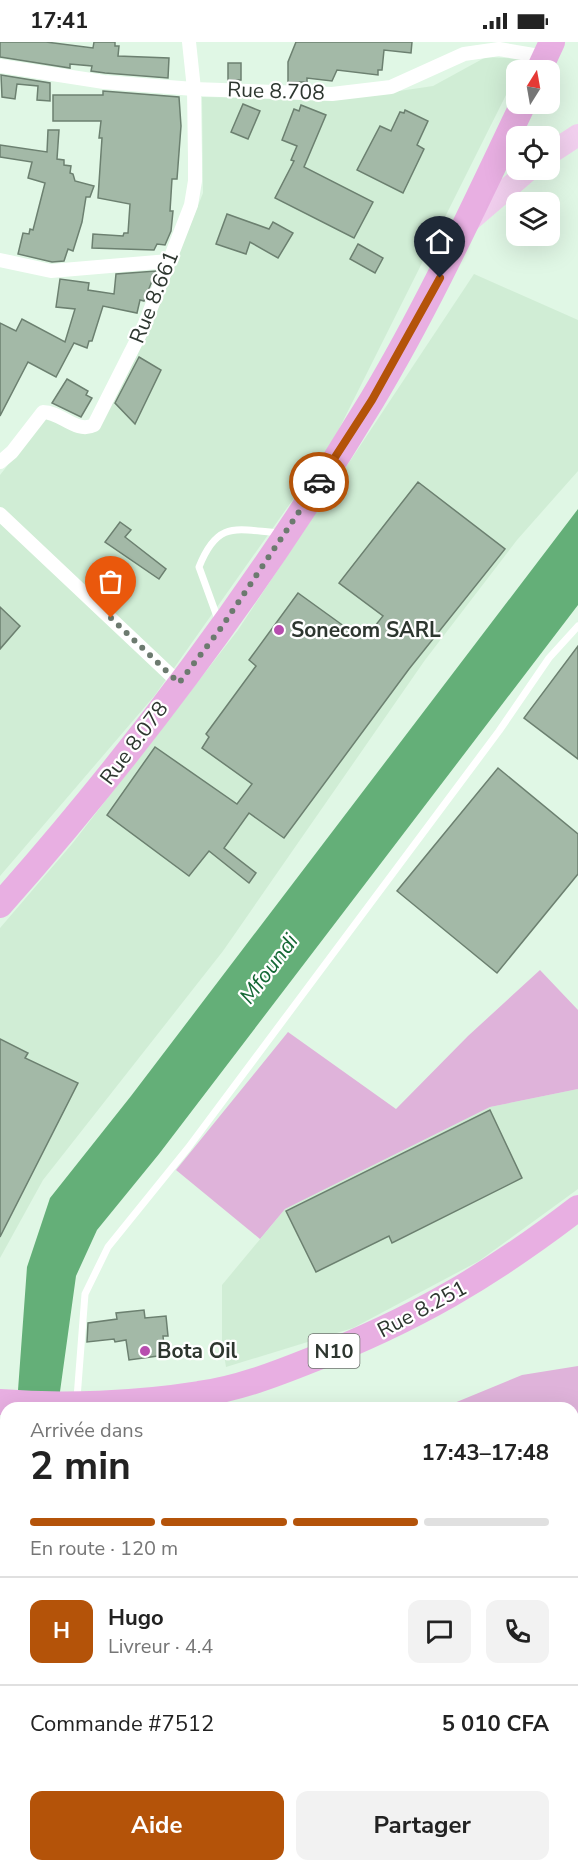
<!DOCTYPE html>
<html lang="fr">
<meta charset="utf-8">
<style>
body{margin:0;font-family:"Nunito Sans",sans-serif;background:#f2f2f2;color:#222;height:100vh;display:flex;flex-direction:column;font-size:22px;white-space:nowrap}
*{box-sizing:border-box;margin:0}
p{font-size:20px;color:#767676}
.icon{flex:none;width:33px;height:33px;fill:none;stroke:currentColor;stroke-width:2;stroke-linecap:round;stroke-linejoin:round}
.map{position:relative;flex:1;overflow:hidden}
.drawer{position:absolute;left:0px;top:1360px;width:579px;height:470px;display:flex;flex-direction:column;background:#fff;border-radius:18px 18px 0 0;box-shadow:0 6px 24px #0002}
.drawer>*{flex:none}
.needle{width:39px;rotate:11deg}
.controls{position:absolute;left:506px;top:18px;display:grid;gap:12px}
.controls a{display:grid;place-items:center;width:54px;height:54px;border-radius:12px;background:#fff;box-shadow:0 6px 24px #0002;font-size:30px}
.pin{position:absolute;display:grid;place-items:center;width:51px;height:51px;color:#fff;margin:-62px -26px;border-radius:50% 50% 50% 0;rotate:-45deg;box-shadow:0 0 6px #0007}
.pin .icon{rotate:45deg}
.courier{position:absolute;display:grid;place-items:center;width:60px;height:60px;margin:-30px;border:4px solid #b45309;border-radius:50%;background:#fff;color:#222;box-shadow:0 2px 8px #0007}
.summary em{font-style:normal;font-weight:700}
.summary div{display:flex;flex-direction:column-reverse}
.summary{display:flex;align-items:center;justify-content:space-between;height:102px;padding:0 30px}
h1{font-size:39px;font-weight:700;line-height:45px}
.bar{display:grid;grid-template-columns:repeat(4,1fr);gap:9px 6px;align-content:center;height:72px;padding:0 30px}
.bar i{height:8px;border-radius:4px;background:#e0e0e0}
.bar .on{background:#b45309}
.bar p{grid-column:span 4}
.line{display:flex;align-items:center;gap:15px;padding:0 30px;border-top:2px solid #e0e0e0}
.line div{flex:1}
.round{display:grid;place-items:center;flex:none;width:63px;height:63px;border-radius:12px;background:#f2f2f2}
.button{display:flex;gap:12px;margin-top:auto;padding:12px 30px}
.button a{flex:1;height:69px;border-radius:12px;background:#b45309;color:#fff;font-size:24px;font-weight:700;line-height:69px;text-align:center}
.button a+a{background:#f2f2f2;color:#222}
.status{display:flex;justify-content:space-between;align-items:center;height:42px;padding:0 30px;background:#fff;direction:ltr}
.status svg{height:16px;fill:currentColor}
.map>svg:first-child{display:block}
.built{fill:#d0edd5}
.green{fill:#dfb3da}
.water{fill:#64af78}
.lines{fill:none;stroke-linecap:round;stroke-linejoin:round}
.stream{stroke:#64af78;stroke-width:4}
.river{stroke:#64af78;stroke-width:24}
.building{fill:#a3b9a7;stroke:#6c8070;stroke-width:1.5}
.lane{stroke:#fff;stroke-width:7}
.street{stroke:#fff;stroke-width:14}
.primary{stroke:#f1cfee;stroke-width:22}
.highway{stroke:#e8afe2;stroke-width:26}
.done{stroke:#6c7a6f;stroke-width:6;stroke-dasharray:0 10.8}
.route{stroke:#b45309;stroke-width:8}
.poi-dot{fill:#b74daf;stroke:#fff;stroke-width:2}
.labels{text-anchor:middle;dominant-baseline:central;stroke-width:4.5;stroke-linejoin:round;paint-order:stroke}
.shield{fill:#fff;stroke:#6c726d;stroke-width:1.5}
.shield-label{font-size:20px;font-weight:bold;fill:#2d362f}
.street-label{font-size:21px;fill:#2d362f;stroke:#fff}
.poi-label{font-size:21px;font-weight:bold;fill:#2d362f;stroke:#fff;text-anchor:start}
.water-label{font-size:22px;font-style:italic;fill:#156835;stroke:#fff}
</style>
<div class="status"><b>17:41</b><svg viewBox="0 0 49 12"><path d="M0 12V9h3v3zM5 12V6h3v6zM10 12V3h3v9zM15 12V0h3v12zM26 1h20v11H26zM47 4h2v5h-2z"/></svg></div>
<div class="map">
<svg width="578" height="1829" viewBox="0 0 578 1829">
<rect width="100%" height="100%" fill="#e0f7e5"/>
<g class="built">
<path d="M486,15L524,17L330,405L155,653L0,834V433L48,372L85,389L153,276L203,151L202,55L345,57L433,44Z"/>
<path d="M474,232L578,278V429L517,498L425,618L223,909L43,1138L0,1216V886L72,802L238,588Z"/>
<path d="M578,1047V1147L479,1219L353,1286L226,1325L222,1301V1243L285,1167L490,1065Z"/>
</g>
<g class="green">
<path d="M540,928L578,968V1047L490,1065L285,1167L260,1197L176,1128L288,990L396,1067L468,994Z"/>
<path d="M578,1324V1466L573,1471V1366H442L522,1333Z"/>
<path d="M6,1641V1824H280L273,1829H0V1643Z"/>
</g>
<path class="water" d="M578,467V563L159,1112L97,1188L76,1234L58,1364L17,1362L27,1225L50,1156L131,1054Z"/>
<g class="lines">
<g class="stream">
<path d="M573,1388L578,1386"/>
<path d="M0,1608L6,1606"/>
</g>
<path class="river" d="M0,1566L6,1559"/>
</g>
<g class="building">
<path d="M0,0H46L93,6L94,0H115V4H119L118,14L169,16L168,36L105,31L91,29L92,24L70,22V26L0,15Z"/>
<path d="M296,0H412L411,11L384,8L382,28H378V33L337,28L332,39L307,36V40H288V20Z"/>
<rect x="228" y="21" width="13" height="17"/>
<path d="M1,33L50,41V59L37,58L38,44L17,42L15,57L2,55Z"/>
<path d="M103,49L179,55L181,84L177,137H172L170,169H173L171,189L165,203L157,202L154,208L92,206L93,192L123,194L124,191H128L130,162L98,156L102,96H99L101,79H53V53H103Z"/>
<path d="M243,62L260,69L248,97L231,90Z"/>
<path d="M301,63L326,73L304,125L373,160L354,196L275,156L294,119L291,118L297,104L282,98L294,67L299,69Z"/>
<path d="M405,68L428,79L417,103L424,107L403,151L357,128L380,84L391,89L400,70L404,71Z"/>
<path d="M48,88H59L57,117L64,118V123L71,124L70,131L73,132L75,139L94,144L90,155H86L82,180L73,209L68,207L64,219L52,220L18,212L23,191L29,192L30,187L33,188L45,141L28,136L32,120L0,115V103L47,110Z"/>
<path d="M227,172L269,187L273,180L293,191L278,216L250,200L246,212L216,202Z"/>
<path d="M358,202L383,216L375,231L350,217Z"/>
<path d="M156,229L144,259L140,258L137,271L103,264L92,299H89L87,306L74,301L56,335L28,320L0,374V281L16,289L22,277L65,300L75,267L56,265L60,237L89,241L88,248L114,252L116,232Z"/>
<path d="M139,315L161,328L135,382L115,361Z"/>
<path d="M67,337L88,349L86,353L92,356L81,375L52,361Z"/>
<path d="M418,440L505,507L409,627L284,796L249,771L224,806L256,831L249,841L209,809L189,834L107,773L155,705L237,762L252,742L202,706L209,695L206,692L256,624L249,618L298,551L359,595L362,591L367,594L383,574L339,541Z"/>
<path d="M120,480L131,488L125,495L166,527L159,537L105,500Z"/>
<path d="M0,565L20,584L0,607Z"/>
<path d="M578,604V717L524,676Z"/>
<path d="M498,726L578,792V832L497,931L397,849Z"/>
<path d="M0,997L28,1011L25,1016L78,1041L0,1195Z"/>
<path d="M490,1068L522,1136L392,1201L389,1194L316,1230L286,1169Z"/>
<path d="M144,1268L145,1276L166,1274L168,1294H163L165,1313L129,1318L126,1298L115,1300L114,1297L87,1300L88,1281L117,1277L116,1271Z"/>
</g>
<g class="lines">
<g class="lane">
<path d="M219,580L199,525C218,477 237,488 280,491"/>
<path d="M77,1356L85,1252L108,1205L188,1106L288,972L499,689L549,616L578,584"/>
</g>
<g class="street">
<path d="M0,24L104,40L194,47L332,52L391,45L464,12L499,7L545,15"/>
<path d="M0,218L51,229L169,219"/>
<path d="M0,420L12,410L43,370C61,370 76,392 94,383L144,284L191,163L195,139V117L194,47L189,0"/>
<path d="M0,472L179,641"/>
<path d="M0,1637L6,1635"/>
<path d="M573,1812L578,1811"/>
<path d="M539,1829L547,1824"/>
</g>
<g class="primary">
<path d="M549,112L578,93"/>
<path d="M465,183L529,128"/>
</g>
<g class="highway">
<path d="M539,28L552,0"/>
<path d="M0,863C138,707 264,537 372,358C429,263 475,162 523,62"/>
<path d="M0,1360C63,1365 136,1362 199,1352C237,1347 276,1332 311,1318C414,1278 491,1233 578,1166"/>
</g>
</g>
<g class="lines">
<path class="done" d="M111,576L179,641L221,586L319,440"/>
<path class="route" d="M319,440L372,358L440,236"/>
</g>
<g class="poi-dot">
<circle cx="279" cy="588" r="6"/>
<circle cx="145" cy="1309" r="6"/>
</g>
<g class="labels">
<rect class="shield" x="308.5" y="1292" width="51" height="34" rx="4.5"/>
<g class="shield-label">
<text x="334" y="1309">N10</text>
</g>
<g class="street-label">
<text transform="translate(276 49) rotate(2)">Rue 8.708</text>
<text transform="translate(154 255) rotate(-68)">Rue 8.661</text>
<text transform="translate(134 701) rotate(-53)">Rue 8.078</text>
<text transform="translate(422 1267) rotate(-28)">Rue 8.251</text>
</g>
<g class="poi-label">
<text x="291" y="588">Sonecom SARL</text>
<text x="157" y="1309">Bota Oil</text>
</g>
<g class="water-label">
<text transform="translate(269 927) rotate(-53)">Mfoundi</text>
</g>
</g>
</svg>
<div class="controls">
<a><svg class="needle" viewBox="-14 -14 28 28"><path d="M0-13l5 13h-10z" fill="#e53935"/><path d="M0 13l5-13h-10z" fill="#767676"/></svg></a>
<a><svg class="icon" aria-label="locate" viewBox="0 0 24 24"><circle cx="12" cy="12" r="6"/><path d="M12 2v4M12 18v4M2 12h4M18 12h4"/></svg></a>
<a><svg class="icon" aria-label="layers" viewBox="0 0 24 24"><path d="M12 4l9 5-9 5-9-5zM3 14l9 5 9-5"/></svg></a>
</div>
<div class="pin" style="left:111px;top:576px;background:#ea580c"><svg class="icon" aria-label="bag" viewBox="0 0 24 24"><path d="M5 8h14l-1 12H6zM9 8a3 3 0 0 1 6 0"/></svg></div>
<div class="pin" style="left:440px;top:236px;background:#1f2937"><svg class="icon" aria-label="home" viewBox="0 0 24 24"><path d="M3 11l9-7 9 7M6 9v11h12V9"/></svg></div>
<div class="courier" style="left:319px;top:440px"><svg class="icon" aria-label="car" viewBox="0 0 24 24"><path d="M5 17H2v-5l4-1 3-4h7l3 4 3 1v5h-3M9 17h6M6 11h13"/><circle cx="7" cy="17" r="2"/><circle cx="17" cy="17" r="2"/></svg></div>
<section class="drawer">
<div class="summary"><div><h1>2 min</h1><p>Arrivée dans</p></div><em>17:43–17:48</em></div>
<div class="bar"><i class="on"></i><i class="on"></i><i class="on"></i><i></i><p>En route · 120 m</p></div>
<div class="line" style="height:108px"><b class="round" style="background:#b45309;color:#fff">H</b><div><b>Hugo</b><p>Livreur · 4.4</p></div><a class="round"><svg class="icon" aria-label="chat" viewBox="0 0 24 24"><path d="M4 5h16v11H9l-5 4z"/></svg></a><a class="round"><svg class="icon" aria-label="phone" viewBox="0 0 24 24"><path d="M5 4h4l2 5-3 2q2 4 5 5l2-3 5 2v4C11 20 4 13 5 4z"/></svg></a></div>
<div class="line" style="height:78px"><div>Commande #7512</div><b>5 010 CFA</b></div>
<div class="button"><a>Aide</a><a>Partager</a></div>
</section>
</div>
